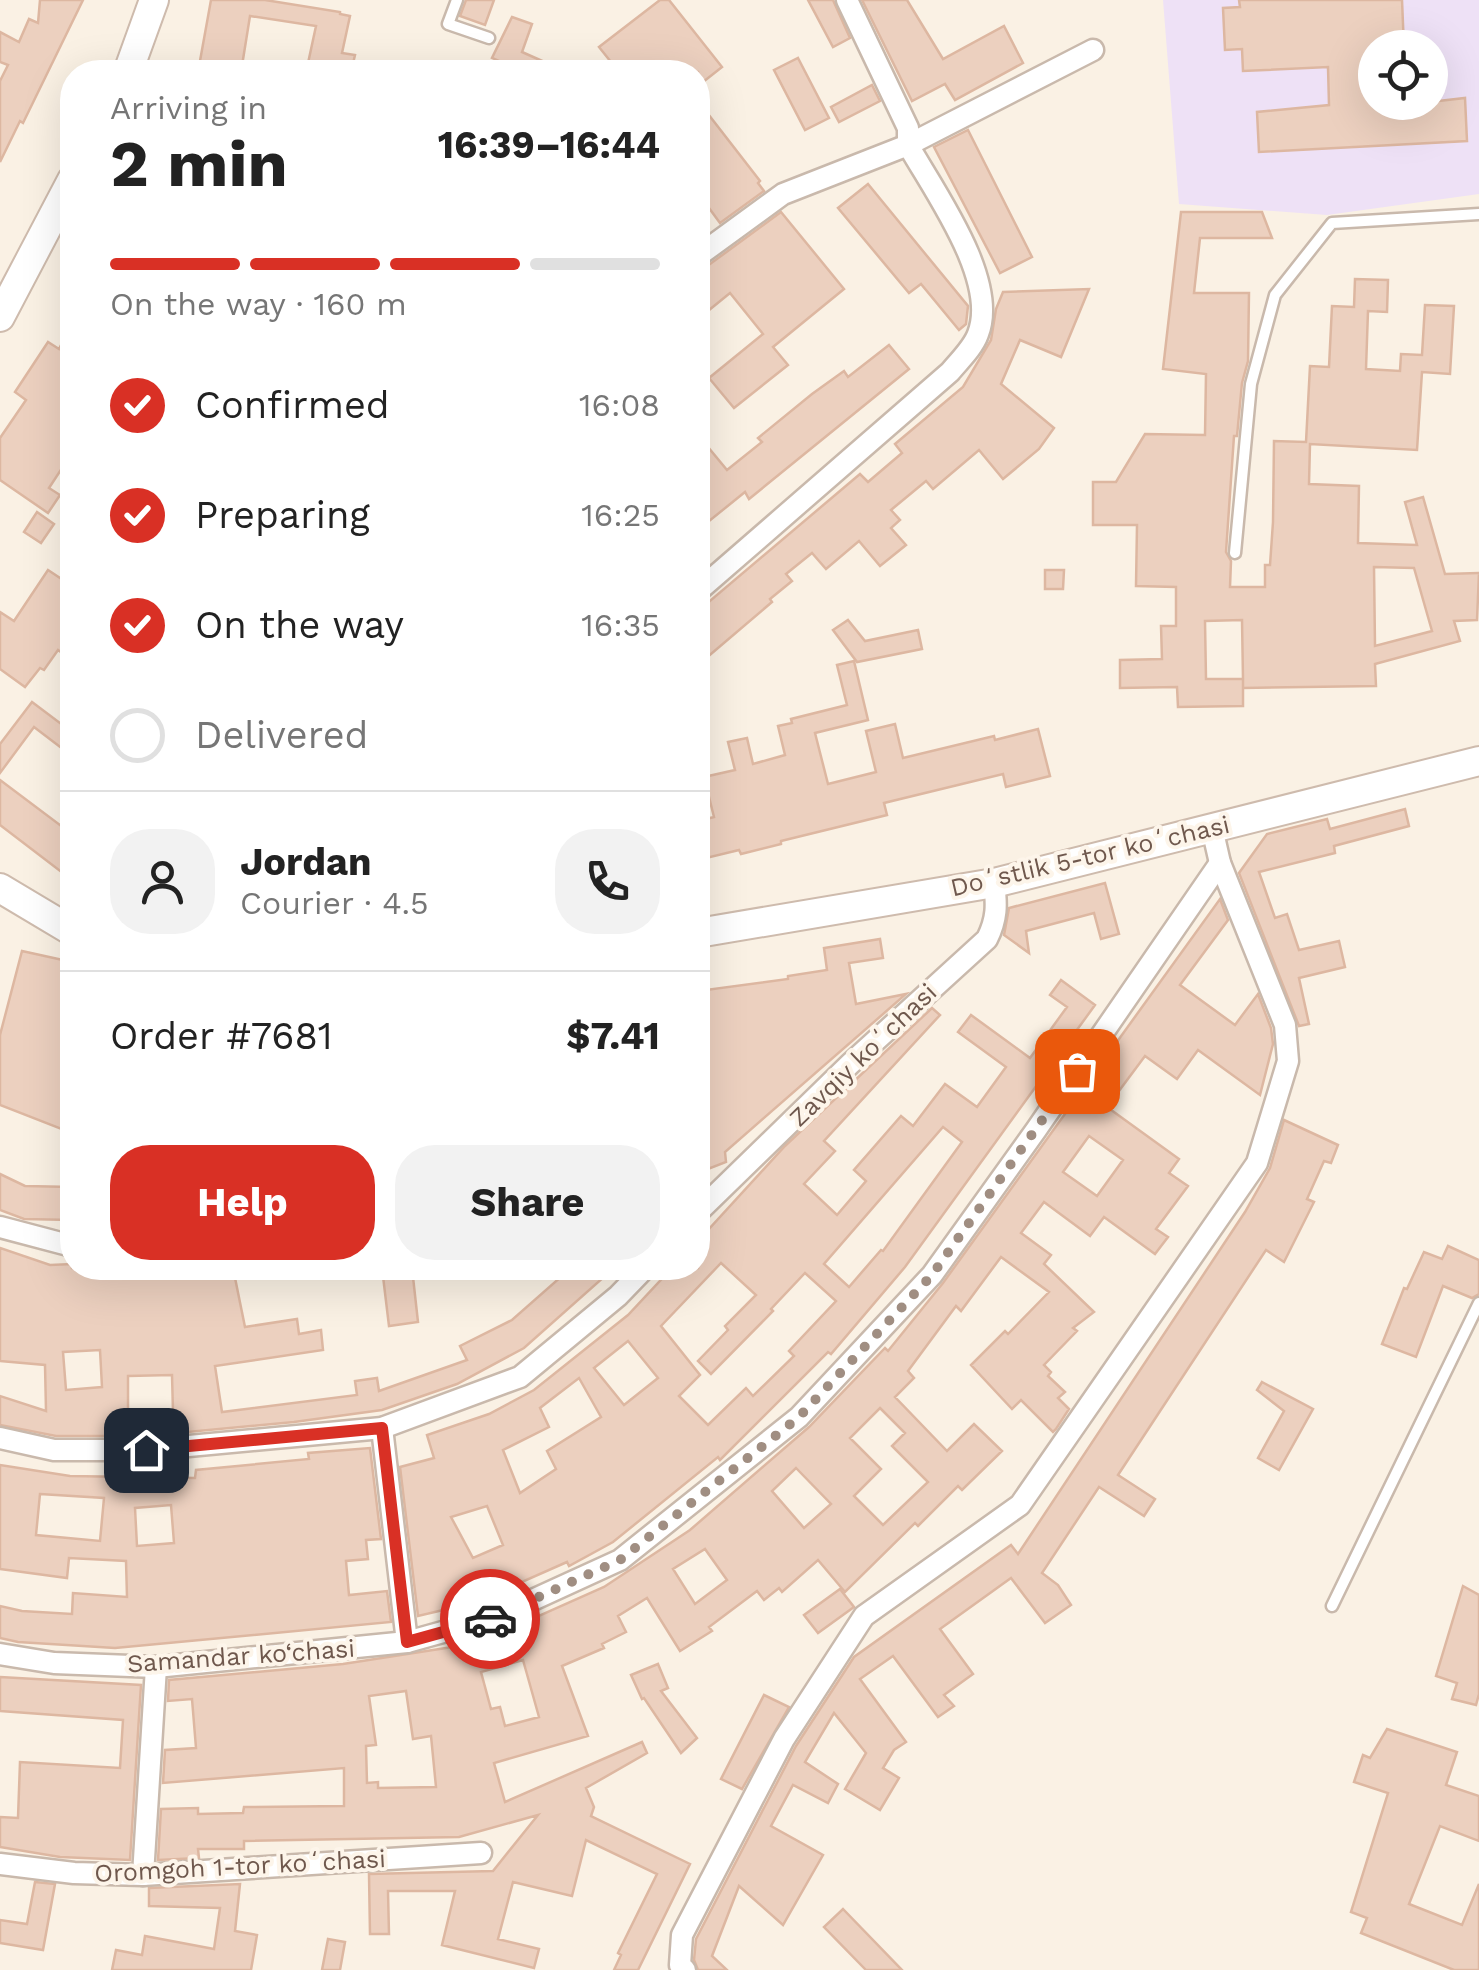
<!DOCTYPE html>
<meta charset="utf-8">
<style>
body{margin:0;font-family:"Work Sans",sans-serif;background:#f2f2f2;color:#222;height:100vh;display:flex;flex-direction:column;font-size:38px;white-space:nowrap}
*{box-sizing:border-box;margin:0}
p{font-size:32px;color:#767676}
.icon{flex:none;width:55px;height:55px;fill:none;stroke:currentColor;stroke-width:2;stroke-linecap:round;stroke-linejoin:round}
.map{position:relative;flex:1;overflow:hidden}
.panel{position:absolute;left:60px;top:60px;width:650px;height:1220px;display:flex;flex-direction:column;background:#fff;border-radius:40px;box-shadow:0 10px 40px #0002}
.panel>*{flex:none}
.tools{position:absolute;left:1358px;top:30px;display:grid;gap:20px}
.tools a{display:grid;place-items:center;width:90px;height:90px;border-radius:50%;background:#fff;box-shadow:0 10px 40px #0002;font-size:50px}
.pin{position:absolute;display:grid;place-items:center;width:85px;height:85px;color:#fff;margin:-42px;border-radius:20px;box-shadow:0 5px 15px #0006}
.courier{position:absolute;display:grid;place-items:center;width:100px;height:100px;margin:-50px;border:8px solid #d93025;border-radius:50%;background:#fff;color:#222;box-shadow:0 2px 12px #0007}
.head em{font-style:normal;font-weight:700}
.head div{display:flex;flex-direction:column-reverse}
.head{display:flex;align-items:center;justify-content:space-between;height:170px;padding:0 50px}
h1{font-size:65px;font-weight:700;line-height:75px}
.bar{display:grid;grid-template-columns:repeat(4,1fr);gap:15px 10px;align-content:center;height:120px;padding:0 50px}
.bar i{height:12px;border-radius:8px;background:#e0e0e0}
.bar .selected{background:#d93025}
.bar p{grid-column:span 4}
.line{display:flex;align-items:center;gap:25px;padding:0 50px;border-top:2px solid #e0e0e0}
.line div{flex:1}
.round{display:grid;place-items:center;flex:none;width:105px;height:105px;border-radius:40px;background:#f2f2f2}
ol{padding:0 50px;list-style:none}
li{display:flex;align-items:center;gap:30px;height:110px}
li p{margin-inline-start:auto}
li .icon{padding:10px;border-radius:50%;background:#d93025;color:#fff;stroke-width:4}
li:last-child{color:#767676}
li i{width:55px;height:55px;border:5px solid #e0e0e0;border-radius:50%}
.button{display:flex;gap:20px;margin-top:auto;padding:20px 50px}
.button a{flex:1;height:115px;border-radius:40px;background:#d93025;color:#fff;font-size:40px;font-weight:700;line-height:115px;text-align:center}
.button a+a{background:#f2f2f2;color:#222}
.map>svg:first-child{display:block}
.education{fill:#eee1f6;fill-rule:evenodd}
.building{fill:#ecd0bf;stroke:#ddb7a1;stroke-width:2.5;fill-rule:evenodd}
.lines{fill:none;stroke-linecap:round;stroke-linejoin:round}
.lane-casing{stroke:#c9b9ac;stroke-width:15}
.street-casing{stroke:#c9b9ac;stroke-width:25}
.secondary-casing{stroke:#cebbad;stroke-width:32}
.lane{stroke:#fff;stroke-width:10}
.street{stroke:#fff;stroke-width:20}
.secondary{stroke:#fff;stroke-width:28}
.done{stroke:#a08e82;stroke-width:10;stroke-dasharray:0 18}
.route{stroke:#d93025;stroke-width:12}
.labels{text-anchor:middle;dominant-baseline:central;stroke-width:8;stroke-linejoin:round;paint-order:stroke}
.street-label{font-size:25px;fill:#6f584d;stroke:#fdf5ea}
</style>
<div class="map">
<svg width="1479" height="1970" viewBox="0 0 1479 1970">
<rect width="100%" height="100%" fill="#faf1e4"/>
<path class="education" d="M1163,0H1479V194L1327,215L1179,204ZM1375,48H1430V102H1375Z"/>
<g class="building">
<path d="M40,0H83L23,123L20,121L0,162V81L8,65L0,62V32L19,42L29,19L38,23Z"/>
<path d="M211,0H265L340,12V14L350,16L342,53L355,55L351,72L307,68L316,26L250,16L241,72H198Z"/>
<path d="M466,0H494L485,25L460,16Z"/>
<path d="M660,0H669L722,67L698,86V72H619L599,47Z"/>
<path d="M808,0H833L850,38L833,47Z"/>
<path d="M862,0H907L943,59L1004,26L1023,63L955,100L945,84L912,101Z"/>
<path d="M1239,0H1402L1404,48H1375V64L1368,65L1370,102H1430L1465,98L1467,141L1259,152L1257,112L1329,105L1328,67L1243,71L1242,49L1225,50L1223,8L1240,7Z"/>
<path d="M512,17L532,24L522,52L567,72H524L492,58Z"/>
<path d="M798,58L829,118L805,130L774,70Z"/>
<path d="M872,85L880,101L839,122L831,107Z"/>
<path d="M698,101L760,181L758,183L764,191L720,223L698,193Z"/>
<path d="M968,130L1032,257L1000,273L934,147Z"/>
<path d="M868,184L968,306L966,324L959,330L921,284L909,293L838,208Z"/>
<path d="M781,212L844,289L773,347L788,365L734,408L709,378L763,334L730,293L698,319V270L706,267Z"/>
<path d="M1181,212H1262L1272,238H1200L1194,293H1249L1248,361L1242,383L1237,436H1234L1226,552L1231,561L1230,587H1265V565H1270L1273,522L1274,441L1306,442L1310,366L1329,367L1332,306L1354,307L1355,279L1388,280L1387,312L1368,311L1366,369L1400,371L1401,354L1422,355L1425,305L1454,306L1450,374L1422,372L1417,450L1310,444L1309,484L1359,486L1358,543L1417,545L1405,502L1423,497L1445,574L1479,573L1477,620L1454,621L1460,641L1375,664L1376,686L1243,688V679V706L1178,707L1177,687L1120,688V660L1162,659L1161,626H1176V587L1136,586L1137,525H1093V482H1116L1145,434L1205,435L1206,374L1163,369ZM1374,567L1414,568L1432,631L1375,646ZM1242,620L1243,679H1206L1205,621Z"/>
<path d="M1089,289L1061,357L1020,340L1001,384L1054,428L1039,449L1003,479L979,450L933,489L926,481L891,510L900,520L891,528L906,545L880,566L859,541L826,569L812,553L786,574L792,581L770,599L772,602L698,665V611L860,474L868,482L902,453L895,444L963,387L991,340L996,309L1003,292Z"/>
<path d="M72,323V453L49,488L60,495L48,513L0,480V438L26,400L15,392L48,342L59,349Z"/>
<path d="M889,345L909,369L749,499L745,492L698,530V435L727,470L762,442L758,438L812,394L844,371L848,377Z"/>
<path d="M37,512L54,524L41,543L24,532Z"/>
<path d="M48,570L72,586V660L58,650L44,670L40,668L25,687L0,669V612L14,621Z"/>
<path d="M1045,570H1064L1063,589H1045Z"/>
<path d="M848,620L865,641L918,630L922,649L857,662L833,630Z"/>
<path d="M854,661L868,720L815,733L828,784L876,772L866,731L895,724L903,758L994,736L995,740L1038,729L1050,776L1006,787L1003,774L884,803L887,815L781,841V844L741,854L739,850L698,860V821L714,817L704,777L735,770L728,742L747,738L753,764L785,755L778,726L792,723L791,719L847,705L837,665Z"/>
<path d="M32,702L72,732V756L34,727L0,773V744Z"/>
<path d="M0,780L72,834V880L0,825Z"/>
<path d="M1405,809L1409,826L1334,846L1335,853L1259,872L1275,918L1287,914L1299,950L1339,941L1345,967L1299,978L1309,1024L1299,1026L1239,873L1267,834L1327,819L1330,829Z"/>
<path d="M1105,883L1119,934L1101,939L1094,913L1026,931L1029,953L1004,935L1009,908Z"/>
<path d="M1220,899L1228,920L1180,985L1235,1025L1258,994L1271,1028L1273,1044L1260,1095L1198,1050L1177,1079L1145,1056L1107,1107L1179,1159L1169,1173L1188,1186L1156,1229L1168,1237L1155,1254L1104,1217L1090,1236L1044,1202L1021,1233L1051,1255L1044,1264L1094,1312L1073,1328L1077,1331L1044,1365L1051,1372L1048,1376L1065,1392L1058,1398L1069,1409L1056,1429L1053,1432L1021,1400L1012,1409L971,1365L1005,1331L1008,1334L1049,1292L1001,1257L961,1311L956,1306L908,1371L914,1378L895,1397L947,1451L974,1424L1002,1451L962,1490L958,1486L918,1526L915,1523L845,1592L818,1560L782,1592L779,1588L764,1600L757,1591L709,1627L712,1631L680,1651L647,1598L618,1616L626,1632L602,1644L604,1648L562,1666L588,1736L494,1763L505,1802L642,1742L647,1753L586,1788L594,1807L591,1816L690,1864L638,1970H614L621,1955L618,1953L657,1874L586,1840L572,1896L513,1882L498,1939L539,1949L534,1968L442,1945L455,1891H388L389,1934H370L369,1874L493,1871L538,1815L459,1837L244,1841V1849H198L199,1858L158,1860L161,1809L198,1808V1814L243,1813L244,1807L344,1806V1768L163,1783L165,1750L196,1748L192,1699L168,1701L169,1680L343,1664L478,1643L528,1628L525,1622L604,1587L690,1530L809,1427L885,1348L888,1351L943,1283ZM1089,1136L1123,1160L1097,1196L1063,1172ZM880,1408L905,1433L892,1446L928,1482L883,1525L854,1496L881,1469L850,1438ZM796,1468L831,1504L804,1528L772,1491ZM705,1549L727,1580L695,1604L673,1569ZM523,1660L539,1717L505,1726L500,1707L491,1709L481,1672ZM406,1691L413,1739L431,1736L436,1787L378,1788V1782L367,1783L366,1746L376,1745L369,1696Z"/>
<path d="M880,939L883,958L849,963L856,1004L906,994L725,1152L726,1162L708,1169L707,1159L698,1160V991L788,979V976L827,970L824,948Z"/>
<path d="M22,951L72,962V1111L64,1130L0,1105V1035Z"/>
<path d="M1061,980L1095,1005L905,1267L831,1354L828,1352L720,1460L718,1457L613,1542L569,1566L567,1562L477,1602L418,1616L400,1467L434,1458L427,1435L489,1414L534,1390L628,1315L672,1268H698V1241L785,1146L932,1008L940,1015L824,1141L835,1151L804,1184L837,1215L866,1181L854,1170L901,1116L913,1126L945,1084L977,1107L1006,1067L958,1032L971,1015L1030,1058L1067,1007L1050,995ZM943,1127L962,1142L883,1251L881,1250L849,1287L824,1264ZM721,1263L756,1295L725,1326L728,1330L698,1361L711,1374L773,1311L771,1309L805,1273L836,1301L789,1351L794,1356L753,1396L746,1388L708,1425L679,1396L700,1375L661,1326ZM628,1341L658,1378L624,1405L594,1368ZM579,1378L601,1417L547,1451L556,1469L520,1493L503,1450L549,1427L540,1408ZM487,1506L503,1545L473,1558L451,1517Z"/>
<path d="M1284,1120L1338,1145L1331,1163L1324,1161L1307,1199L1314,1202L1284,1262L1266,1250L1118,1475L1155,1499L1144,1516L1099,1487L1042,1573L1058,1585L1071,1605L1045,1623L1011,1578L940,1629L973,1674L944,1695L954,1706L938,1717L893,1656L860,1679L906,1742L894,1750L883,1768L899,1778L880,1810L845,1789L866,1753L834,1713L805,1762L838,1784L828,1803L793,1785L771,1826L823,1855L783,1925L739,1886L712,1956L727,1970H698L694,1960L696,1939L796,1746L854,1657L1011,1545L1018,1554L1245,1212L1270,1168Z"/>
<path d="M0,1174L25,1186L72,1187V1220L24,1219L0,1210Z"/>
<path d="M1448,1246L1479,1260V1294L1472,1298L1443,1286L1416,1357L1382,1344L1404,1288L1407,1289L1424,1252L1442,1259Z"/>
<path d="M0,1248L50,1265L72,1264V1268H233L245,1327L297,1319L299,1334L321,1330L323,1350L215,1366L222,1412L357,1395L355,1381L377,1378L379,1391L467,1360L460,1346L512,1320L571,1268H614L524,1348L457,1384L382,1410L294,1422L145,1436H56L0,1425V1396L46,1411L45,1365L0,1361ZM100,1350L102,1387L66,1390L63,1352ZM172,1375L173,1412H128V1376Z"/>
<path d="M382,1268H412L418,1322L389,1326Z"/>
<path d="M1262,1382L1313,1409L1279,1470L1258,1458L1284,1411L1257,1390Z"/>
<path d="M370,1448L381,1539L366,1540L368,1559L346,1561L349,1595L387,1591L391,1622L115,1648L18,1642L0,1638V1606L22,1611L72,1614L73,1593L127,1597L126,1561L69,1558L67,1578L0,1569V1465L70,1476L195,1478L196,1470L309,1459L308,1453ZM40,1494L104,1498L100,1541L36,1535ZM171,1505L174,1543L137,1546L135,1508Z"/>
<path d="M1463,1586L1479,1595V1694L1476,1705L1452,1699L1457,1683L1436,1676Z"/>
<path d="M840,1589L854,1607L818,1633L804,1615Z"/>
<path d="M658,1664L668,1688L661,1691L697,1738L681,1753L644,1698L642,1699L631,1675Z"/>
<path d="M0,1677L141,1685L130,1860L60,1857L0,1847V1817L18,1818L20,1762L120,1768L123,1720L0,1711Z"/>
<path d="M764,1695L789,1707L742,1789L721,1779Z"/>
<path d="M1387,1729L1457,1752L1446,1785L1479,1796V1841L1440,1826L1409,1904L1462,1925L1479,1884V1970H1454L1361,1933L1367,1918L1351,1912L1388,1793L1354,1782L1363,1755L1370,1758Z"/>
<path d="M35,1882L55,1884L43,1950L0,1943V1920L27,1924Z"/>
<path d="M240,1884L235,1931L257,1935L251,1970H112L116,1950L142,1955L145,1936L214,1949L220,1908L149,1906V1888Z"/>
<path d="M843,1909L902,1970H866L824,1927Z"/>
<path d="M328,1939L345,1942L340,1970H322Z"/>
</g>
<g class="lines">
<defs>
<g id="lane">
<path d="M457,0L448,24L489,38"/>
<path d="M1235,553L1251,384L1275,295L1332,223L1479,214"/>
<path d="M1332,1606L1479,1303"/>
</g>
<g id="street">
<path d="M698,256L783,194L908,145L1093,50"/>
<path d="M698,591L950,372C959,361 973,348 978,334C999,280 934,191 908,145V128L847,0"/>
<path d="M698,1212L850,1064L987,939C997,919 997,905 994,883"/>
<path d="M0,1227L72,1246"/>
<path d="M382,1428L407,1642"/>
<path d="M0,1438L54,1450H146L382,1428L520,1377L618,1296L645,1268"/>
<path d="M0,1654L54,1663L156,1667L407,1642L493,1618L620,1560L799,1417L932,1275L1036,1130L1220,863"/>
<path d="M0,1864L74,1873L143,1875L481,1853"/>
<path d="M143,1875L156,1667"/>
<path d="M685,1970L680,1965L682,1935L784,1739L864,1616L1020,1505L1257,1163L1288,1061L1285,1025L1220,863L1212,828"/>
</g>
<g id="secondary">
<path d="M128,72L154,0"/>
<path d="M0,317L72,180"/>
<path d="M0,888L72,931"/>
<path d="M698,933L994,883L1479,761"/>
</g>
</defs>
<use href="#lane" class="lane-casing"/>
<use href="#street" class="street-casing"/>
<use href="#secondary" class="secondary-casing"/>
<use href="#lane" class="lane"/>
<use href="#street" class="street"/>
<use href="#secondary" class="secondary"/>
</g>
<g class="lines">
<path class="done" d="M490,1619L620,1560L799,1417L932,1275L1077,1071"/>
<path class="route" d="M146,1450L382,1428L407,1642L490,1619"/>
</g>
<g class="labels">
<g class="street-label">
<text transform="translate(1090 856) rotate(-13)">Doʻstlik 5-tor koʻchasi</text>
<text transform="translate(863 1055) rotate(-44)">Zavqiy koʻchasi</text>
<text transform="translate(241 1656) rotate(-4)">Samandar ko‘chasi</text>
<text transform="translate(240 1866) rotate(-3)">Oromgoh 1-tor koʻchasi</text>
</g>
</g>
</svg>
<div class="tools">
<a><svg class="icon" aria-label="locate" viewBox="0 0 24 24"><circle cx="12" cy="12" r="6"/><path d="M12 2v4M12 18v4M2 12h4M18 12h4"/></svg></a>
</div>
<div class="pin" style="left:1077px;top:1071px;background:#ea580c"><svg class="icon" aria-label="bag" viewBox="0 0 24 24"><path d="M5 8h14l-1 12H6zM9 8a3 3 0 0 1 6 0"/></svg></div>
<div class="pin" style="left:146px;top:1450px;background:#1f2937"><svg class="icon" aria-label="home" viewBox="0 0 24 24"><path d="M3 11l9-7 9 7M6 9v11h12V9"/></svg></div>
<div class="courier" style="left:490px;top:1619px"><svg class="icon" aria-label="car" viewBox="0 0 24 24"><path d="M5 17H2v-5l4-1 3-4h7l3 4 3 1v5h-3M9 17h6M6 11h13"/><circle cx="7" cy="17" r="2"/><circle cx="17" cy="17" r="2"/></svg></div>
<section class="panel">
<div class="head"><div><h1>2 min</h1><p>Arriving in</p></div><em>16:39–16:44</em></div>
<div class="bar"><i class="selected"></i><i class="selected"></i><i class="selected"></i><i></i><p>On the way · 160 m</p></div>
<ol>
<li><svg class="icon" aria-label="check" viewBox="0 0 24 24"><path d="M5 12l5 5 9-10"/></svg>Confirmed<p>16:08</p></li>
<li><svg class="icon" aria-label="check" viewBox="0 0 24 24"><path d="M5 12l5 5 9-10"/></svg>Preparing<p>16:25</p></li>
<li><svg class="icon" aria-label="check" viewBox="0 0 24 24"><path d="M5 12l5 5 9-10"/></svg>On the way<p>16:35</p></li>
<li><i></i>Delivered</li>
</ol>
<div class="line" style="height:180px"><a class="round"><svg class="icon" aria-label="person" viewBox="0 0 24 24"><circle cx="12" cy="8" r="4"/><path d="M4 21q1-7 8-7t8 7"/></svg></a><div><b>Jordan</b><p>Courier · 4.5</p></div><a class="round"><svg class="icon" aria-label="phone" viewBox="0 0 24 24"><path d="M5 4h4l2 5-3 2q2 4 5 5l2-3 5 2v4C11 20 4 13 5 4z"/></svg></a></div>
<div class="line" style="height:130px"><div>Order #7681</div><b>$7.41</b></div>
<div class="button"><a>Help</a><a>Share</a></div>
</section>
</div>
